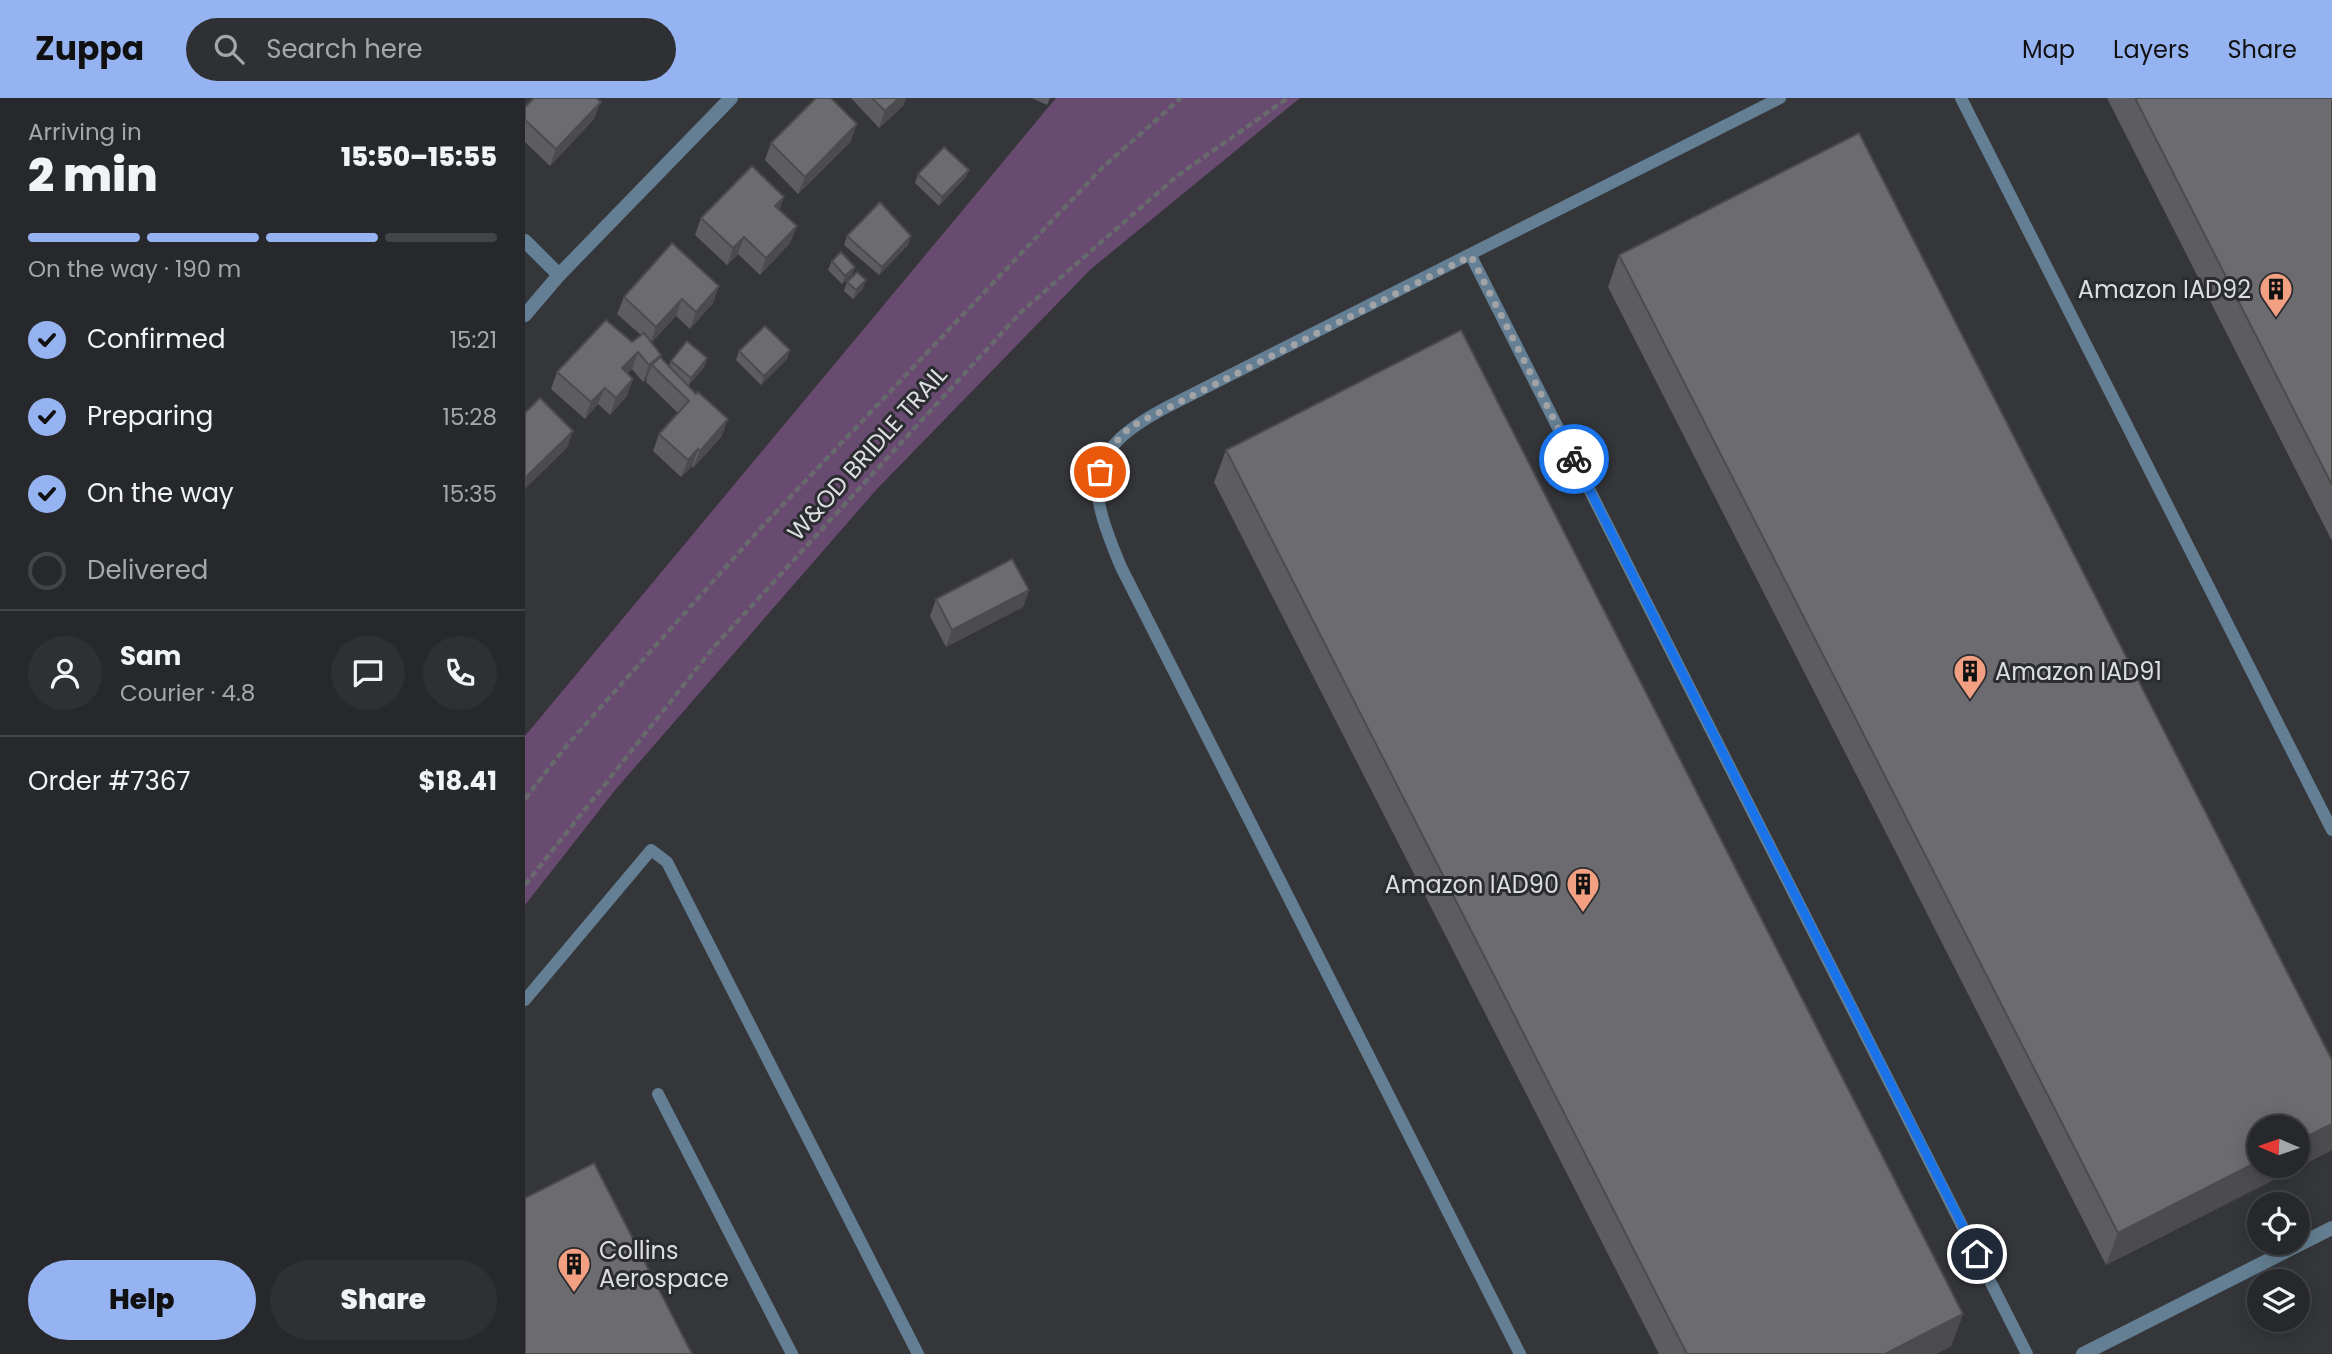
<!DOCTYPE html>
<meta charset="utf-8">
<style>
body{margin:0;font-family:Poppins,sans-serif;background:#2f3034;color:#f1f3f6;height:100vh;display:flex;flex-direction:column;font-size:26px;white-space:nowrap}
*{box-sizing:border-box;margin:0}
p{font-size:23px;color:#a4a6a9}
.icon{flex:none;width:38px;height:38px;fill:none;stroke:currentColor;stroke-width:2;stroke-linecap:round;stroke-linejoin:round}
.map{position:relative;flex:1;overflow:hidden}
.panel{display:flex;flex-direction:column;background:#27282c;width:525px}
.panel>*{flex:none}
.needle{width:46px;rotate:272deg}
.fabs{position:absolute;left:1722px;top:1017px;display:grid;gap:14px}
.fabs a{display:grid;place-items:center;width:63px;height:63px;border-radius:50%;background:#27282c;box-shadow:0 4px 18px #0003,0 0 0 2px #434448;font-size:35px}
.pin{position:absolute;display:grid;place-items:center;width:60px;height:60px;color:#fff;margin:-30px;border:4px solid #fff;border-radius:50%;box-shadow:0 2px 7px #0007}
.courier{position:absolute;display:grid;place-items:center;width:70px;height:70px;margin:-35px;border:5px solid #1a73e8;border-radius:50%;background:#fff;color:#222;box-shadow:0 2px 9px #0007}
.headline em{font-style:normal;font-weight:800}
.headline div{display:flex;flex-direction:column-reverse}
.headline{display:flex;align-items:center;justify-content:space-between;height:119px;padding:0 28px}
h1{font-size:46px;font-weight:800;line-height:52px}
.bar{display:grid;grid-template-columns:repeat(4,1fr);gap:10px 7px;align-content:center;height:84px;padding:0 28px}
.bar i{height:9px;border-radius:5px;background:#434448}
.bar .current{background:#95b2f1}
.bar p{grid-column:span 4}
.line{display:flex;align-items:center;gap:18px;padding:0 28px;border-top:2px solid #434448}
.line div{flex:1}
.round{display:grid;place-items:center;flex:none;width:74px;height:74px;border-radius:37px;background:#2f3034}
ol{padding:0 28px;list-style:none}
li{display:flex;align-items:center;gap:21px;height:77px}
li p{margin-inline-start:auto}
li .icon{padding:7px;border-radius:50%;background:#95b2f1;color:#111;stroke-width:4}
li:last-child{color:#a4a6a9}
li i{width:38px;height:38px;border:4px solid #434448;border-radius:50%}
.primary-button{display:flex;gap:14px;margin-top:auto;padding:14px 28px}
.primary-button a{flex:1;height:80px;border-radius:42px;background:#95b2f1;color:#111;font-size:28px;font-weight:800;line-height:80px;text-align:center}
.primary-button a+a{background:#2f3034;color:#f1f3f6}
header{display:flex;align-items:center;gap:42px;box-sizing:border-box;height:98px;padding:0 35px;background:#95b2f1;color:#111}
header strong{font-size:33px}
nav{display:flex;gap:38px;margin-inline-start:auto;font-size:24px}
.search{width:490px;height:63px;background:#2f3034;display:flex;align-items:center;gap:18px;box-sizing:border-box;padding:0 24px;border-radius:38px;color:#a4a6a9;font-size:26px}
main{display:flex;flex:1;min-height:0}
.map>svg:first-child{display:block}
.green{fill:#694a70}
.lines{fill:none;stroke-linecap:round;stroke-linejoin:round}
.path{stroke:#67696d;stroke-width:4.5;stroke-dasharray:7 3.5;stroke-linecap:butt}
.lane{stroke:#647f93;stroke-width:12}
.street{stroke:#647f93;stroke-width:14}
.wall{fill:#5d5c60}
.shaded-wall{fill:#4c4b4e}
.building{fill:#6c6b70;stroke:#4c4b4e;stroke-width:2}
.done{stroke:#a1a3a6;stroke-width:7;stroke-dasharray:0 12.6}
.route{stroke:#1a73e8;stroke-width:9}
.labels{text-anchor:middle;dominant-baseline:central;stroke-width:6;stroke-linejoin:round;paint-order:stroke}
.poi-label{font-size:24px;fill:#dcdde0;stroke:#2a2c30;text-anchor:end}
.street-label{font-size:24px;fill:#dcdde0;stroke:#2a2c30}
</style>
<header>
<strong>Zuppa</strong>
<div class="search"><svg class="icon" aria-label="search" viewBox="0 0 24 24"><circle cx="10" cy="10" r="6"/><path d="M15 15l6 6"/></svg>Search here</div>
<nav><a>Map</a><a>Layers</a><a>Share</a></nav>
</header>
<main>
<section class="panel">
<div class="headline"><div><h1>2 min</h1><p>Arriving in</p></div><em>15:50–15:55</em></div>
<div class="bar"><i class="current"></i><i class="current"></i><i class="current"></i><i></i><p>On the way · 190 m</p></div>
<ol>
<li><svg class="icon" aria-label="check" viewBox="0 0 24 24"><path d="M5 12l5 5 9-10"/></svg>Confirmed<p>15:21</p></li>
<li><svg class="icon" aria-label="check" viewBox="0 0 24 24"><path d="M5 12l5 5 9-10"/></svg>Preparing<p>15:28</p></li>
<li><svg class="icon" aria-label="check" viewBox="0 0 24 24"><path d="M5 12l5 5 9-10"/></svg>On the way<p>15:35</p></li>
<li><i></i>Delivered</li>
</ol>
<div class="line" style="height:126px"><a class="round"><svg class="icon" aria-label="person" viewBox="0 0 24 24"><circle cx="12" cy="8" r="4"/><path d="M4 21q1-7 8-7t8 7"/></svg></a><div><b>Sam</b><p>Courier · 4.8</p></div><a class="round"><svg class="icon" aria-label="chat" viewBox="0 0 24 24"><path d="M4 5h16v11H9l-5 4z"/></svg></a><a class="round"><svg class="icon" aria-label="phone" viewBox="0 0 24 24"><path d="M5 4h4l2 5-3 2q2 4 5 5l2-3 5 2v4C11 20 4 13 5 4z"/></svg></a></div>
<div class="line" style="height:91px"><div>Order #7367</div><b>$18.41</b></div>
<div class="primary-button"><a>Help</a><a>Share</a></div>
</section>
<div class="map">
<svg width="1807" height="1256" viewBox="0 0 1807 1256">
<rect width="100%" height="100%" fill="#34363a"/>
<path class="green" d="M531,0H775L566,171L351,392L91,691L0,807V638Z"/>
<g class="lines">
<g class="path">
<path d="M0,701L42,647L233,433L578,69L656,0"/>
<path d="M0,787L188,550L496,214L652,78L763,0"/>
</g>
<g class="lane">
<path d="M1436,0L1807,732"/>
<path d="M946,158L1502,1256"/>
<path d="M0,902L126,752L142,764L393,1256"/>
<path d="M133,996L267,1256"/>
<path d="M995,1256L596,469C561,386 557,354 642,309L1255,0"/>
</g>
<g class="street">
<path d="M0,143L34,177"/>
<path d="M0,217L34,177L206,0"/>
<path d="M1558,1256L1807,1130"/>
</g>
</g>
<g class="wall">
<path d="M326,0H381L378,8L354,30Z"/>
<path d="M507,0H525L522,7Z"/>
<path d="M1582,0H1807V443Z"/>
<path d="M0,9L69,21L25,68L0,44Z"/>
<path d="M326,43L273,96L240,62L246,45Z"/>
<path d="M444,72L440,80L414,108L390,85L393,76Z"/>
<path d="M259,99L254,111L272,128L265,145L235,177L213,156L202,167L170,137L176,120Z"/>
<path d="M322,138H386L383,147L354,177L319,147Z"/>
<path d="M1094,157L1807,962V1052L1581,1167L1083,189Z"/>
<path d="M307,163L330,169L327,177L317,186L303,172Z"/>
<path d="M322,184L338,191L328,201L319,193Z"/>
<path d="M194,188L188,205L165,231L151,218L127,244L135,259L144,268L146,263L182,260L179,269L163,288L197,338L168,370L167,368L156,379L128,353L134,336L153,315L121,284L122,280L118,284L107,271L102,275V298L85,317L73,306L60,321L26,291L32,274L107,244L116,237L92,216L99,199Z"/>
<path d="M214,253L262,261L236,287L211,262Z"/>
<path d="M701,352L1438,1216L1426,1248L1411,1256H1134L689,384Z"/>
<path d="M504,492L498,509L421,549L405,518L411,501Z"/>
</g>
<g class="shaded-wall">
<path d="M374,0H381L378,8L354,30L360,13Z"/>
<path d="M76,4L69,21L25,68L31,51Z"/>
<path d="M332,26L326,43L273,96L280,79Z"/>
<path d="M444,72L440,80L414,108L417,99Z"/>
<path d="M259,99L253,116L250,108Z"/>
<path d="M272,128L265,145L235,177L241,160Z"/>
<path d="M386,138L383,147L354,177L357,169Z"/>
<path d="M219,139L213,156L202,167L208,150Z"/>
<path d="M330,169L327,177L317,186L320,178Z"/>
<path d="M341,182L338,191L328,201L331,192Z"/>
<path d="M194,188L188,205L165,231L171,214Z"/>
<path d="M157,201L151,218L125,246L131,229Z"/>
<path d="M265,252L262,261L236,287L239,278Z"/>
<path d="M113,254L107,271L91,287L97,270Z"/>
<path d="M136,257L131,271L127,267L122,280L118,284L124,267Z"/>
<path d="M182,260L179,269L163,288L166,280Z"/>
<path d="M108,281L102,298L85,317L91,300Z"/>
<path d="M80,290L73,306L60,321L66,304Z"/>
<path d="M203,321L197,338L168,370L175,353Z"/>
<path d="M48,333L42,350L0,391V380Z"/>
<path d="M173,351L167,368L156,379L163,362Z"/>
<path d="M504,492L498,509L421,549L427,532Z"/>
<path d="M1807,1026V1052L1581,1167L1593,1135L1734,1063V1068H1773V1043Z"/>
<path d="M1438,1216L1426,1248L1411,1256H1360Z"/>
</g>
<g class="building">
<path d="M9,0H71L76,4L31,51L0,22V9Z"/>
<path d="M291,0H306L332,26L280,79L246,45Z"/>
<path d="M347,0H374L360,13Z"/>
<path d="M1610,0H1807V387Z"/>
<path d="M1334,35L1807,962V1026L1773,1043V1029H1734V1063L1593,1135L1094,157Z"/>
<path d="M419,49L444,72L417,99L393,76Z"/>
<path d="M227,68L259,99L250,108L272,128L241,160L219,139L208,150L176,120Z"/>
<path d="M355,104L386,138L357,169L322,138Z"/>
<path d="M147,145L194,188L171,214L157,201L131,229L99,199Z"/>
<path d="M316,154L330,169L320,178L307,163Z"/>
<path d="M332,174L341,182L331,192L322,184Z"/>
<path d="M81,222L107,244L119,235L136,257L124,267L113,254L97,270L108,281L91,300L80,290L66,304L32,274Z"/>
<path d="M240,228L265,252L239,278L214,253Z"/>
<path d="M936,232L1438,1216L1360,1256H1162L701,352Z"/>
<path d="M162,243L182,260L166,280L146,263Z"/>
<path d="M135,259L171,296L173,294L203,321L175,353L173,351L163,362L134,336L164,303L127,267Z"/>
<path d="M15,300L48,333L0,380V315Z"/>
<path d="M487,461L504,492L427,532L411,501Z"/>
<path d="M69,1065L167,1256H0V1100Z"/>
</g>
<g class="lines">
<path class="done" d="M575,374L579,357L605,329L946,158L1049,361"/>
<path class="route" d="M1049,361L1452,1156"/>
</g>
<defs>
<symbol id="building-pin" viewBox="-11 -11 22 30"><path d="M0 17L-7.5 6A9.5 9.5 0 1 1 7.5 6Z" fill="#f3a082" stroke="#2a2c30"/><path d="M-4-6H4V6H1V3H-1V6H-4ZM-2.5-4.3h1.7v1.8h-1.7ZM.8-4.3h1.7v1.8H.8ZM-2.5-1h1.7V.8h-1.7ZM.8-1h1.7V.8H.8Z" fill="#111"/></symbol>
</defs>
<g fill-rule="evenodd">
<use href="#building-pin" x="1732" y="172" width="38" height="52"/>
<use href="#building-pin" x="1426" y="554" width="38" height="52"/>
<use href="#building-pin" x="1039" y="767" width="38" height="52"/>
<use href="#building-pin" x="30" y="1147" width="38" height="52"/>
</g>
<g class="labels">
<g class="poi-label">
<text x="1726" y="191">Amazon IAD92</text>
<text x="1470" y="573" text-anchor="start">Amazon IAD91</text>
<text x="1034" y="786">Amazon IAD90</text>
<text x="74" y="1152" text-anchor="start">Collins<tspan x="74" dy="28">Aerospace</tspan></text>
</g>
<g class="street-label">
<text transform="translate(342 355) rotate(-48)">W&amp;OD BRIDLE TRAIL</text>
</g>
</g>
</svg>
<div class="fabs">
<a><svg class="needle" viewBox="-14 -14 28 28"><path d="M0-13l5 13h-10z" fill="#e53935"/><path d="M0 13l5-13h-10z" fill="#a4a6a9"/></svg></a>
<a><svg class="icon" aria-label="locate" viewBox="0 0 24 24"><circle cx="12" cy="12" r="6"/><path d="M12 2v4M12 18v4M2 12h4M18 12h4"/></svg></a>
<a><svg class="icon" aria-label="layers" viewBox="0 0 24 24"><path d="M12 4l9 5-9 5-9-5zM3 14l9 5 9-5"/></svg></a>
</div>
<div class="pin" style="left:575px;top:374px;background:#ea580c"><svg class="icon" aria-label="bag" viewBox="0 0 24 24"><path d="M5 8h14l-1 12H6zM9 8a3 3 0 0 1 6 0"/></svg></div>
<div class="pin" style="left:1452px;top:1156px;background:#1f2937"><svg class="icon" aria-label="home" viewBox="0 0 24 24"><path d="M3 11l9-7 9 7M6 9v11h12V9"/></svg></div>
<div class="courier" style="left:1049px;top:361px"><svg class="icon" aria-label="bike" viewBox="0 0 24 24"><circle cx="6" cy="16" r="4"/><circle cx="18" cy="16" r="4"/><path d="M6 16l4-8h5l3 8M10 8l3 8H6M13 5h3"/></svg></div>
</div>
</main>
